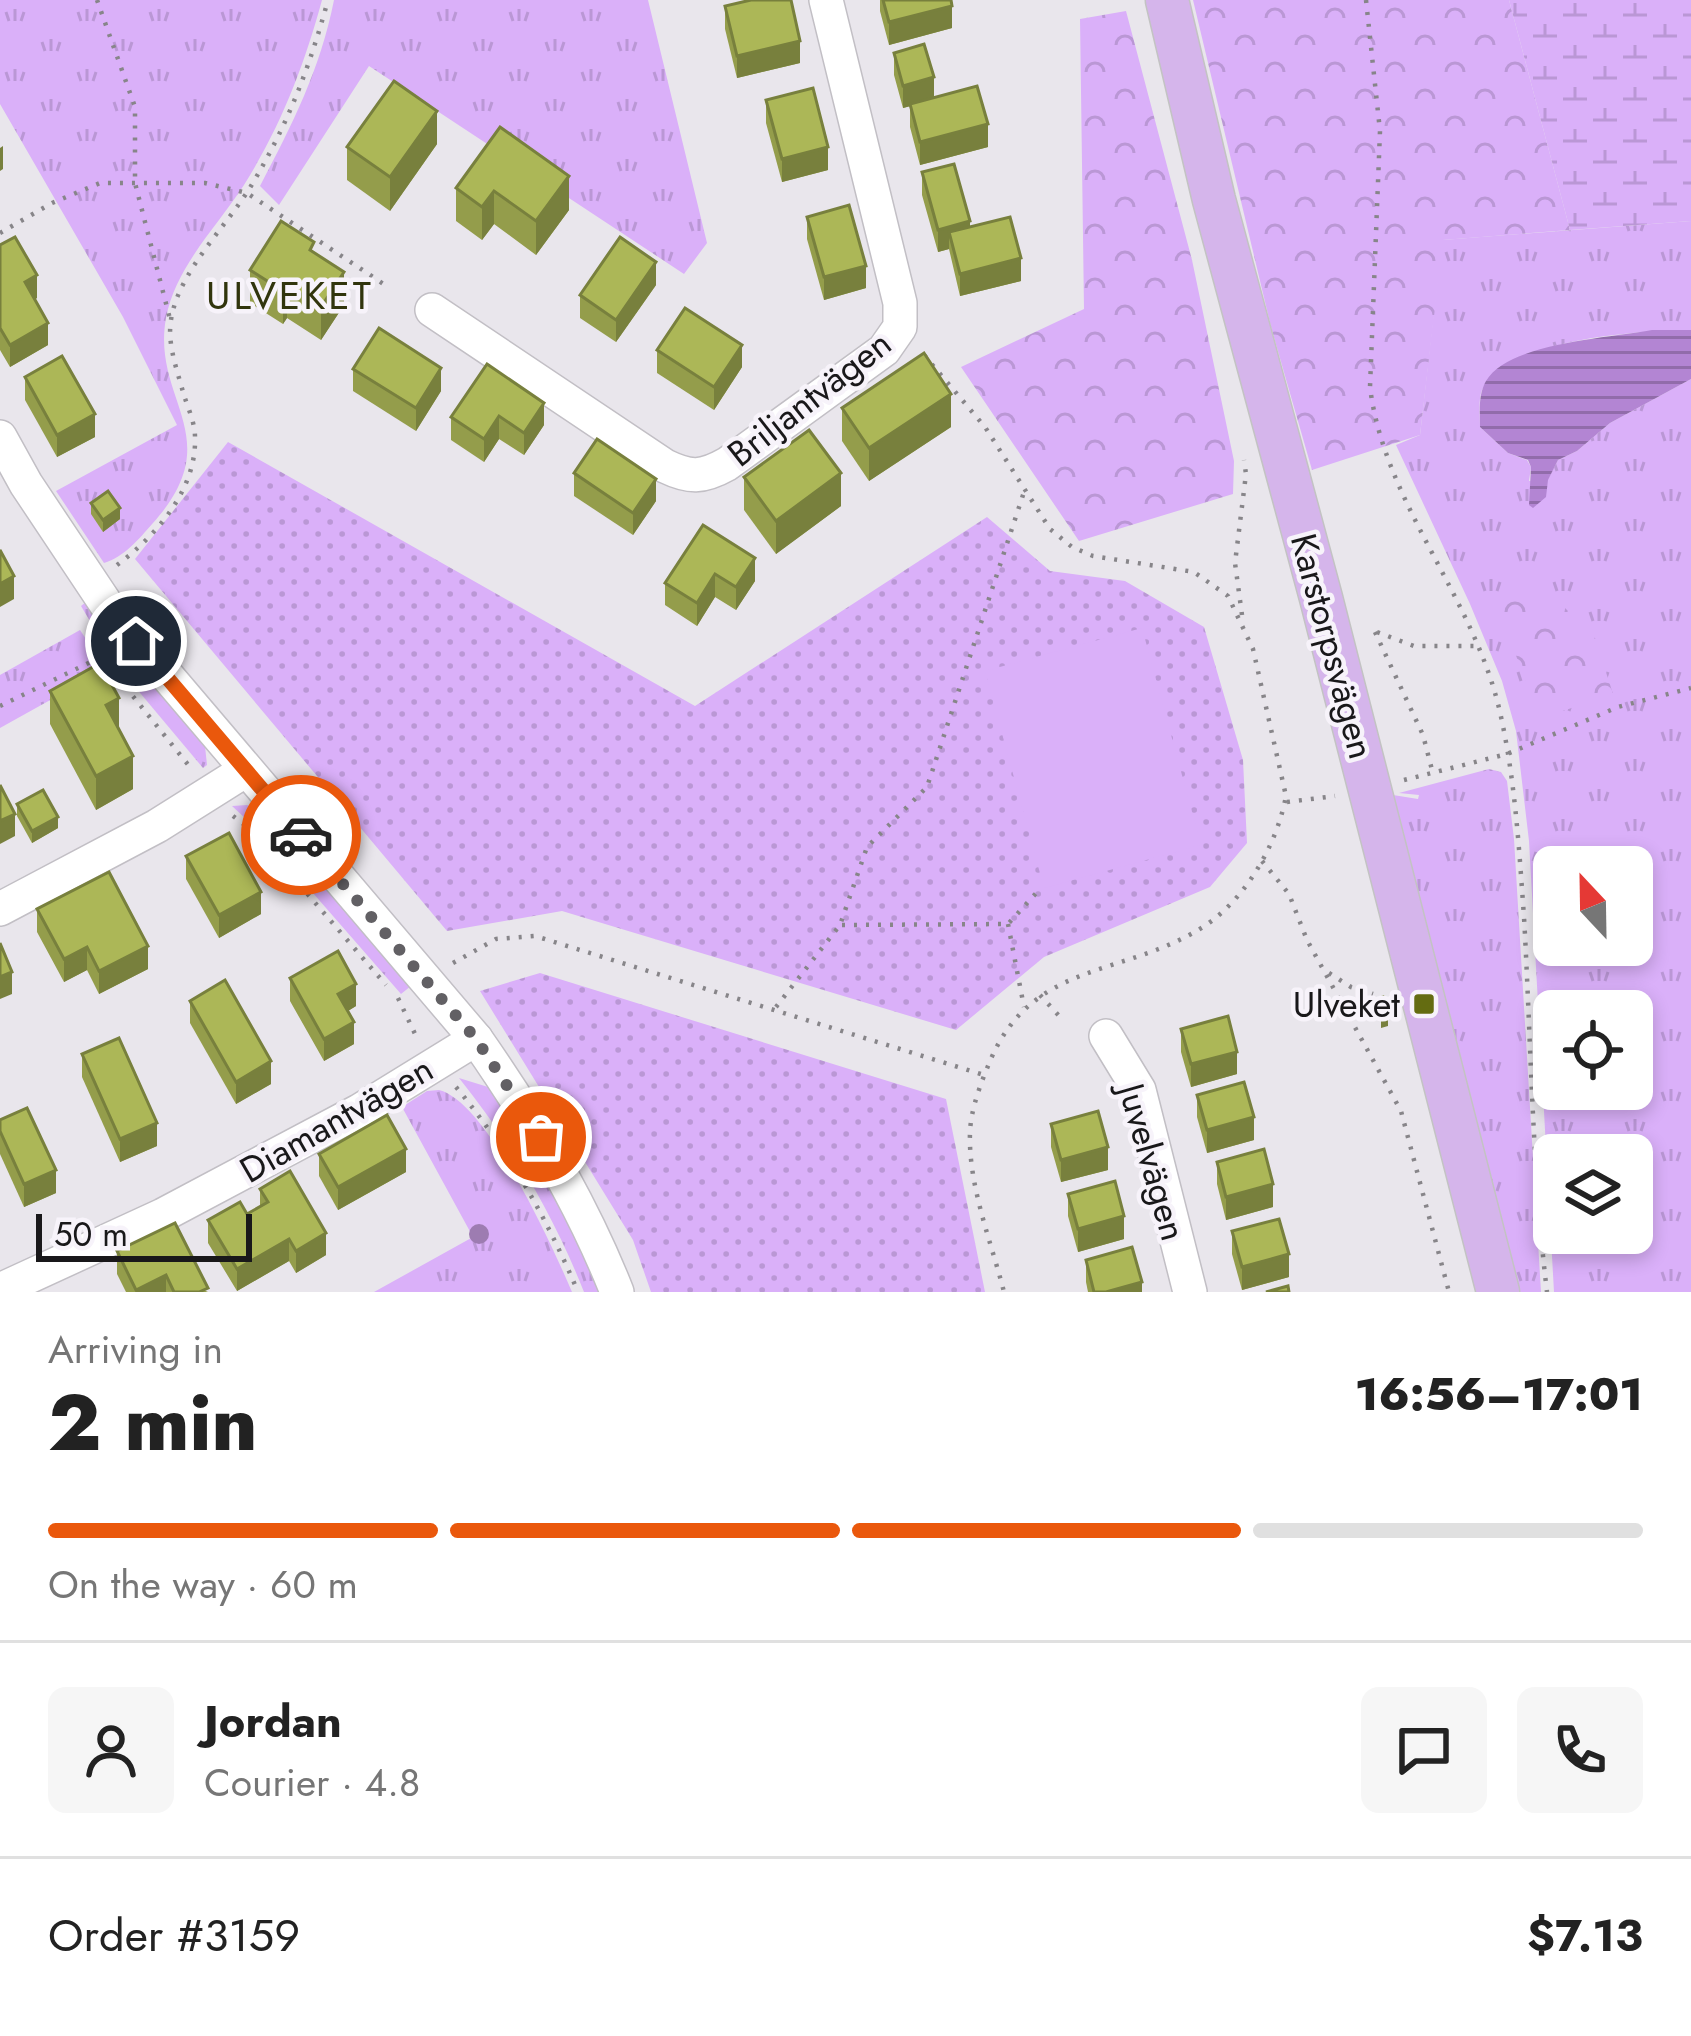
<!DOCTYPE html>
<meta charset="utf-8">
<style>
body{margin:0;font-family:Jost,sans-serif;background:#f6f6f6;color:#222;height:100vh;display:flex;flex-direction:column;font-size:45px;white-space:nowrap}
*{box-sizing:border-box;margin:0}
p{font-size:39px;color:#767676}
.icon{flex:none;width:66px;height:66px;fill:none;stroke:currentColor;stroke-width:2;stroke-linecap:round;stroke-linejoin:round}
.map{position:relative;height:1292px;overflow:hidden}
.sheet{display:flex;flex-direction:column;background:#fff;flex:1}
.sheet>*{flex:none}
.needle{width:78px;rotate:338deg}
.controls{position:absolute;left:1533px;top:846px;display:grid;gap:24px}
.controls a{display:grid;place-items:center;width:120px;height:120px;border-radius:18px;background:#fff;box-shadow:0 6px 18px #0003;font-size:60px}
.scale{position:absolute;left:36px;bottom:30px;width:216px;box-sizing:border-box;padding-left:12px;border:6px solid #19181a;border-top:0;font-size:33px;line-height:42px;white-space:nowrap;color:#19181a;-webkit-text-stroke:9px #f7f3fa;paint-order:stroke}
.pin{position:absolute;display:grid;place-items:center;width:102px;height:102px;color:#fff;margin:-51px;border:6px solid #fff;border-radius:50%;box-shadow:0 3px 12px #0007}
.courier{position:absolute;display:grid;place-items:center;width:120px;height:120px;margin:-60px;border:9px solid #ea580c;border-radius:50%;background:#fff;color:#222;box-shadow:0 3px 15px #0007}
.headline em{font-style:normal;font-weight:800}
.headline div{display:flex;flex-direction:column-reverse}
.headline{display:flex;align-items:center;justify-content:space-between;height:204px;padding:0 48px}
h1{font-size:78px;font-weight:800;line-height:90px}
.bar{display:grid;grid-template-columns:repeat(4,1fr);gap:18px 12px;align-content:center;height:144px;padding:0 48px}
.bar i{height:15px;border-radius:9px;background:#e0e0e0}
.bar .active{background:#ea580c}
.bar p{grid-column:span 4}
.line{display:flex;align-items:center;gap:30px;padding:0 48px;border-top:3px solid #e0e0e0}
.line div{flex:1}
.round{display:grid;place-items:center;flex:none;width:126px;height:126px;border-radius:18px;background:#f6f6f6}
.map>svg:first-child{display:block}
.grass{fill:url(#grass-tufts);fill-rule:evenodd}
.forest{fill:url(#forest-crowns)}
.wetland{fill:url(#wetland-marsh)}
.park{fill:url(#park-dots)}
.pitch{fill:#dab0f9}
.water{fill:url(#water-rules)}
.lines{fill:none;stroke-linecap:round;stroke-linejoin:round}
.minor-casing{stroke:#c2bfc5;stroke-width:36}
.major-casing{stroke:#c3c3c3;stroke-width:45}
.path{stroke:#878589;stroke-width:4.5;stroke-dasharray:3 9;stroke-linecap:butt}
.minor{stroke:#fff;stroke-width:33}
.major{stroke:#d5b5eb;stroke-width:42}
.tree{fill:#9d7cb1}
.wall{fill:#949d4b}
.shaded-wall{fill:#78803d}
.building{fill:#acb757;stroke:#78803d;stroke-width:3}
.done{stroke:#626064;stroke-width:12;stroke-dasharray:0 21.6}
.route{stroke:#ea580c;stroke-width:15}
.poi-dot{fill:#646c11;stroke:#f7f3fa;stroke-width:4.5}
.labels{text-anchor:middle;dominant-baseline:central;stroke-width:9;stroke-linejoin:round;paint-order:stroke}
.street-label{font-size:36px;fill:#19181a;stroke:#f7f3fa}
.poi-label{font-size:36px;fill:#19181a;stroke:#f7f3fa;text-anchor:end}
.neighbourhood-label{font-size:39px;letter-spacing:3px;fill:#31350d;stroke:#f7f3fa}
</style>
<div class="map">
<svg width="1691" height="1292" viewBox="0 0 1691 1292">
<defs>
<pattern id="grass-tufts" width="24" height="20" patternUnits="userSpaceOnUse" patternTransform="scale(3)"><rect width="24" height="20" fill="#dab0f9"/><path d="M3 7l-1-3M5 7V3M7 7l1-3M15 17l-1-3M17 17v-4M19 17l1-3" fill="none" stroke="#ba97d5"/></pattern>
<pattern id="forest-crowns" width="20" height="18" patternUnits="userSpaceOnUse" patternTransform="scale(3)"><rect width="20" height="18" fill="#dab0f9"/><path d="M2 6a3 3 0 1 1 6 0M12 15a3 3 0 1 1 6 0" fill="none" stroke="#ba97d5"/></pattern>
<pattern id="wetland-marsh" width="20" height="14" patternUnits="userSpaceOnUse" patternTransform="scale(3)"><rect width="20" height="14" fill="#dab0f9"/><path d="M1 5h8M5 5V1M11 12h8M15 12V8" fill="none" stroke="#ba97d5"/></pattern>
<pattern id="park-dots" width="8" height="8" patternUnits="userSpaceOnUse" patternTransform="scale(3)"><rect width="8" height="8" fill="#dab0f9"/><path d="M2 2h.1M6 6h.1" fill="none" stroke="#ba97d5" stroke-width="1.8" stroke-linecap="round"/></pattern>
<pattern id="water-rules" width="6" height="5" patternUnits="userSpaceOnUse" patternTransform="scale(3)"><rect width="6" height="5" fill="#b385d3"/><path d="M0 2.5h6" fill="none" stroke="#916caa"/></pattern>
</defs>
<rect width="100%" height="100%" fill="#e9e6ec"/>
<g class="grass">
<path d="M0,0H322C304,66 281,126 244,185C217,227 176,266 166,318C151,401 230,437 153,523C139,539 124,557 104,563L56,491L177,425L123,317L0,104Z"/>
<path d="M334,0H648L707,243L684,274L369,66L279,205L260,186C293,123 320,70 334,0Z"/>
<path d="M1691,221V330C1644,330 1503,339 1482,390C1478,400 1480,416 1480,427L1508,453L1527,460L1531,467L1529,481L1548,479L1558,460L1577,451L1610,423L1691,379V1292H1554L1529,841L1516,731L1502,681L1470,604L1396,445L1420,435L1442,240ZM1554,867H1632V945H1554ZM1554,1011H1632V1089H1554ZM1554,1155H1632V1233H1554Z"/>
<path d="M86,602L205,746L207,765L203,768L115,663L81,606Z"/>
<path d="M80,630L106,669L0,728V675Z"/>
<path d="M1489,769L1501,772L1507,781L1514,839L1541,1292H1520L1393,795L1418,799L1419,795L1399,793Z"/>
<path d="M247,805L260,811L411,986L401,994L258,830L232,806Z"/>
<path d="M459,1078L488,1087L505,1110L569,1222L599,1292H584C553,1214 511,1143 459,1078Z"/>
<path d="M439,1090C487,1102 552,1245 572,1292H374L473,1237L402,1107L427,1091Z"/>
</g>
<g class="forest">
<path d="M1193,0H1509L1570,230L1443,240L1420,435L1312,470L1271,327Z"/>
<path d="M1126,11L1192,260L1234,461L1233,494L1079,541L961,367L1084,309L1080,19Z"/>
<path d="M1493,592L1557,600L1595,638L1613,694L1539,719Z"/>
</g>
<path class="wetland" d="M1509,0H1691V221L1570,230Z"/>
<g class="park">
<path d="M228,442L695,706L987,517L1050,571L1125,581L1204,627L1243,760L1247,843L1210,887L1044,957L956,1030L562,911L447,931L135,559Z"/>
<path d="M540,973L946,1099L985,1292H651L633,1240L480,991Z"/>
</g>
<path class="pitch" d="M1142,628L1201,845L1044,888L985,671Z"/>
<path class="water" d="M1652,330H1691V379L1610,423L1577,451L1558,460L1548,480L1546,497L1533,508L1529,505L1531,467L1528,460L1508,453L1480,427C1480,412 1478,395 1486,381C1509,342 1612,338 1652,330Z"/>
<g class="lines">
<defs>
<g id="minor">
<path d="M432,310L665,466C690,478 702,478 727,464L884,350L900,327V303L826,0"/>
<path d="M0,437L26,484L106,604L476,1039C532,1119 581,1201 617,1292"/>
<path d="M0,909L157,826L246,770"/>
<path d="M1106,1036L1139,1090L1190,1292"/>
<path d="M0,1290L163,1215L359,1111L476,1039"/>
</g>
<path id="major" d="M1167,0L1214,200L1321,598L1498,1292"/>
</defs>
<use href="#minor" class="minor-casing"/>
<use href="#major" class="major-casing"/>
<g class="path">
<path d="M97,0L135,107V183L170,319"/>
<path d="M1366,0L1380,131L1370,387C1384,502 1472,595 1499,708C1515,776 1519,848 1524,917C1531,1041 1532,1168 1547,1292"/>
<path d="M0,233L52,203L100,183H205L247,193L385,285"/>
<path d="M924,355L985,427L1050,529L1072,547L1093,556L1194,572L1228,596L1253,649L1286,796C1277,844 1247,897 1206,925C1126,978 1034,958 990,1061C981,1083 971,1108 970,1132C968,1185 991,1241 1004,1292"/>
<path d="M117,565C156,536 197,489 195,437C195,422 187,406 183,392C177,370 167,343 171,320C178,272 227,226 251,186C288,124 309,69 328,0"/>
<path d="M1242,615L1235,563L1246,474L1244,460"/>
<path d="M1375,632L1423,735L1432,770"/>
<path d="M1377,632L1414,646H1476"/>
<path d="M91,638L111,669L190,767"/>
<path d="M0,706L103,656"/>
<path d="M1404,780L1507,754L1618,707L1691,688"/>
<path d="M1287,802L1335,796"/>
<path d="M233,816L254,832L386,985"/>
<path d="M1262,861L1289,894L1307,940L1401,1111L1449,1292"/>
<path d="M1008,924L1024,1007"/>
<path d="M842,925L1008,924L1038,891"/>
<path d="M453,963L496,939L535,936L984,1075"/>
<path d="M1329,973L1351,987L1373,994"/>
<path d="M1040,995L1061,1018"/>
<path d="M398,998L416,1036"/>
<path d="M776,1007L840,925L867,847L927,787L1024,492"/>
<path d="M456,1087C508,1150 546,1216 578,1292"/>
</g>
<use href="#minor" class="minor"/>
<use href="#major" class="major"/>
</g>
<circle class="tree" cx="479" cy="1234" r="10"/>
<g class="wall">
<path d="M880,0H951L952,28L889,45L880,11Z"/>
<path d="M725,6L800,63L737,78L725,29Z"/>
<path d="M894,53L934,98L988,147L920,165L910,127V106L903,108L894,75Z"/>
<path d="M766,100L828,170L782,182L766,123Z"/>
<path d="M500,127L569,210L536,255L494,224L482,240L456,221V188Z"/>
<path d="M437,144L390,211L347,180V147Z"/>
<path d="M922,172L970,227L1021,281L960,296L949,249L938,252L922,195Z"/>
<path d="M807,217L866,288L824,300L807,239Z"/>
<path d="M0,245L37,298L35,299L48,345L10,367L0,350Z"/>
<path d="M314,253L344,305L321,340L287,318L283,324L250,303V270Z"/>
<path d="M656,285L616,342L580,318V295Z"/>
<path d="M657,350L742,367L714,410L657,373Z"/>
<path d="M487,364L544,425L524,455L499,439L484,462L451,440V417Z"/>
<path d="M353,369L441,391L416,431L353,391Z"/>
<path d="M25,377L95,437L57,457L25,400Z"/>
<path d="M842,408L951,427L869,481L842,441Z"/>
<path d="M574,473L656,501L633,535L574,496Z"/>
<path d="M744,477L841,506L776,554L744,510Z"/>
<path d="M91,503L120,519L103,532L91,514Z"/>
<path d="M703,525L755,581L736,610L715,597L697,626L665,605V583Z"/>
<path d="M50,691L119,729L133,789L96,810L50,724Z"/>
<path d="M17,804L58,828L32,843L17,816Z"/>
<path d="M186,856L261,914L219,938L186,879Z"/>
<path d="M37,909L148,969L99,994L87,970L64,982L37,932Z"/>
<path d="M290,978L356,1006L348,1011L354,1044L324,1061L290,1001Z"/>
<path d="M190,1001L271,1084L236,1104L190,1023Z"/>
<path d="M1181,1029L1237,1074L1191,1087L1181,1052Z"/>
<path d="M82,1054L157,1146L120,1162L82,1077Z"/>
<path d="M1197,1095L1254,1140L1207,1153L1197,1117Z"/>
<path d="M0,1120L56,1193L24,1207L0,1154Z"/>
<path d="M1051,1124L1108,1170L1061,1182L1051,1147Z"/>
<path d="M319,1154L406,1172L338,1210L319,1176Z"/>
<path d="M1217,1162L1273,1207L1226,1220L1217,1184Z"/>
<path d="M260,1189L326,1255L296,1273L289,1261L237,1291L208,1243V1220L247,1214L260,1207Z"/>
<path d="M1068,1194L1124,1239L1078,1252L1068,1216Z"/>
<path d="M1232,1231L1289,1277L1242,1290L1232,1254Z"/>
<path d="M117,1251L208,1292H126L117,1274Z"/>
<path d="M1086,1260L1142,1292H1088L1086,1282Z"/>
</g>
<g class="shaded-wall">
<path d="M952,6V28L889,45V22Z"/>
<path d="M800,41V63L737,78V56Z"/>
<path d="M934,77V100L903,108V86Z"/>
<path d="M437,111V144L390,211V177Z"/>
<path d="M988,124V147L920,165V142Z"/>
<path d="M3,146V169L0,171V148Z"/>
<path d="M828,147V170L782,182V159Z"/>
<path d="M569,176V210L536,255V221Z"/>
<path d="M494,191V224L482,240V207Z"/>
<path d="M970,221V244L949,232V249L938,252V230Z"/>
<path d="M1021,258V281L960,296V274Z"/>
<path d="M656,262V285L616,342V320Z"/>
<path d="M866,266V288L824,300V277Z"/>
<path d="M344,272V305L321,340V307Z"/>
<path d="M37,275V298L25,305V282Z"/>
<path d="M287,285V318L283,324V291Z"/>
<path d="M48,323V345L10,367V345Z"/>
<path d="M742,345V367L714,410V387Z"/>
<path d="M441,368V391L416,431V408Z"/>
<path d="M951,394V427L869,481V448Z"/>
<path d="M544,403V425L524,455V433Z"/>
<path d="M95,414V437L57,457V435Z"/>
<path d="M499,416V439L484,462V439Z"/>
<path d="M841,473V506L776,554V521Z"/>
<path d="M656,479V501L633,535V513Z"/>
<path d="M120,508V519L103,532V520Z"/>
<path d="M755,558V581L736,610V587Z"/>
<path d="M715,574V597L697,626V603Z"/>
<path d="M14,576V599L0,607V584Z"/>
<path d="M119,698V732L106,705Z"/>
<path d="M133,756V789L96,810V776Z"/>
<path d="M15,814V836L0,844V821Z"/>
<path d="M58,817V828L32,843V831Z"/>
<path d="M261,892V914L219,938V915Z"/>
<path d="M148,946V969L99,994V971Z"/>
<path d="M87,947V970L64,982V959Z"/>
<path d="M12,972V994L0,999V977Z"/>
<path d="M356,984V1006L338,1017V994Z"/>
<path d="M1388,1014V1026L1381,1028V1016Z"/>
<path d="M354,1022V1044L324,1061V1039Z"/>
<path d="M1237,1052V1074L1191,1087V1064Z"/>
<path d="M271,1061V1084L236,1104V1082Z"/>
<path d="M1254,1117V1140L1207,1153V1130Z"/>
<path d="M157,1123V1146L120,1162V1139Z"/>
<path d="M1108,1147V1170L1061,1182V1160Z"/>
<path d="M406,1149V1172L338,1210V1187Z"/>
<path d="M56,1170V1193L24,1207V1184Z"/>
<path d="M1273,1184V1207L1226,1220V1197Z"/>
<path d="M1124,1216V1239L1078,1252V1229Z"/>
<path d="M326,1233V1255L296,1273V1251Z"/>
<path d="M289,1239V1261L237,1291V1269Z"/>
<path d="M1289,1254V1277L1242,1290V1267Z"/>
<path d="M166,1275V1292H136V1290Z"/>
<path d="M1142,1282V1292H1106Z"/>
</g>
<g class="building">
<path d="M751,0H791L800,41L737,56L725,6Z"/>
<path d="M883,0H951L952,6L889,22Z"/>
<path d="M924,44L934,77L903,86L894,53Z"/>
<path d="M394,81L437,111L390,177L347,147Z"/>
<path d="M977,86L988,124L920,142L910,104Z"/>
<path d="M813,88L828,147L782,159L766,100Z"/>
<path d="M500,127L569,176L536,221L494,191L482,207L456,188Z"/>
<path d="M954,164L970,221L938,230L922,172Z"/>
<path d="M849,205L866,266L824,277L807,217Z"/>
<path d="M1010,217L1021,258L960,274L949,232Z"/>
<path d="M281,221L314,242L310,250L344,272L321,307L287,285L283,291L250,270Z"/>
<path d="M15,237L37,275L25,282L48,323L10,345L0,328V245Z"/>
<path d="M620,237L656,262L616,320L580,295Z"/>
<path d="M685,308L742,345L714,387L657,350Z"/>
<path d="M379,328L441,368L416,408L353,369Z"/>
<path d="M924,353L951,394L869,448L842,408Z"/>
<path d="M62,356L95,414L57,435L25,377Z"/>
<path d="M487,364L544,403L524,433L499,416L484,439L451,417Z"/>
<path d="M809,430L841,473L776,521L744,477Z"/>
<path d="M597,439L656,479L633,513L574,473Z"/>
<path d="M108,491L120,508L103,520L91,503Z"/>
<path d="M703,525L755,558L736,587L715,574L697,603L665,583Z"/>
<path d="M0,550L14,576L0,584Z"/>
<path d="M100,663L119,698L106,705L133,756L96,776L50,691Z"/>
<path d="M0,785L15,814L0,821Z"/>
<path d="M43,790L58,817L32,831L17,804Z"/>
<path d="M229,833L261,892L219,915L186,856Z"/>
<path d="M109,872L148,946L99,971L87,947L64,959L37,909Z"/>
<path d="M0,943L12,972L0,977Z"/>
<path d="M338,951L356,984L338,994L354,1022L324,1039L290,978Z"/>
<path d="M225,980L271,1061L236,1082L190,1001Z"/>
<path d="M1383,997L1388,1014L1381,1016L1377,999Z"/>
<path d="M1228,1016L1237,1052L1191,1064L1181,1029Z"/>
<path d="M119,1038L157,1123L120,1139L82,1054Z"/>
<path d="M1244,1082L1254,1117L1207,1130L1197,1095Z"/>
<path d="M27,1108L56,1170L24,1184L0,1131V1120Z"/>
<path d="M1098,1111L1108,1147L1061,1160L1051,1124Z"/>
<path d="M387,1115L406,1149L338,1187L319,1154Z"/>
<path d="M1264,1149L1273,1184L1226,1197L1217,1162Z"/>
<path d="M290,1171L326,1233L296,1251L289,1239L237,1269L208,1220L240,1202L247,1214L268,1202L260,1189Z"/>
<path d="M1115,1181L1124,1216L1078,1229L1068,1194Z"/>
<path d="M1279,1219L1289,1254L1242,1267L1232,1231Z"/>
<path d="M175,1223L208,1288L199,1292H174L166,1275L136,1290L117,1251Z"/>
<path d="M1132,1247L1142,1282L1106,1292H1094L1086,1260Z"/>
<path d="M1288,1286L1289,1292H1266Z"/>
</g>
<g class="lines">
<path class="done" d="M301,835L476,1039L541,1137"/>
<path class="route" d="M136,641L301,835"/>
</g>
<rect class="poi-dot" x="1412" y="992" width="24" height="24" rx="6"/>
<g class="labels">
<g class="street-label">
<text transform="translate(809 398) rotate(-38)">Briljantvägen</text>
<text transform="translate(1333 646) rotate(75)">Karstorpsvägen</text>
<text transform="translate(336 1119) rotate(-30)">Diamantvägen</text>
<text transform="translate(1153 1162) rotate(74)">Juvelvägen</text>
</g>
<g class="poi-label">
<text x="1400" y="1004">Ulveket</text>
</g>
<g class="neighbourhood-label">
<text x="290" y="295">ULVEKET</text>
</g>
</g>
</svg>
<div class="controls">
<a><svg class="needle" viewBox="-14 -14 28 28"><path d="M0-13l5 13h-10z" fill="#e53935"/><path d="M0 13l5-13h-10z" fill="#767676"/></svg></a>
<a><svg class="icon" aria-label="locate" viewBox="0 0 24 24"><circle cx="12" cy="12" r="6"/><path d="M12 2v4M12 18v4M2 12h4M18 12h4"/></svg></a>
<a><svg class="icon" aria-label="layers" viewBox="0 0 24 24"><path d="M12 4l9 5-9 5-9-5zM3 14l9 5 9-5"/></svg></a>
</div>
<div class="scale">50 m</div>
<div class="pin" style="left:541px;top:1137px;background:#ea580c"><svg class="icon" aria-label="bag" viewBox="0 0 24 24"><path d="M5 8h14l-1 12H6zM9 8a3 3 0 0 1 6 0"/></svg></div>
<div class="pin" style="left:136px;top:641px;background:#1f2937"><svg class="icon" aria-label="home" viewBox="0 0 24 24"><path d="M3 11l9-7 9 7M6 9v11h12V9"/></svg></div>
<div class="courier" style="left:301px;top:835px"><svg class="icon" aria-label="car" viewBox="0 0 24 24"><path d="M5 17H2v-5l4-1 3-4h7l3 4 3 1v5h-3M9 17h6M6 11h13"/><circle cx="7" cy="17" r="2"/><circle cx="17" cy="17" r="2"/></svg></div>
</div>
<section class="sheet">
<div class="headline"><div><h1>2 min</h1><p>Arriving in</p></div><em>16:56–17:01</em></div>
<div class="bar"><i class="active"></i><i class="active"></i><i class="active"></i><i></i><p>On the way · 60 m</p></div>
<div class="line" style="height:216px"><a class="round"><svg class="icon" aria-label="person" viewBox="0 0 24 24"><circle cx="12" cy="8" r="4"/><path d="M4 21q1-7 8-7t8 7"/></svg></a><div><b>Jordan</b><p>Courier · 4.8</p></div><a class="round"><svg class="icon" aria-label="chat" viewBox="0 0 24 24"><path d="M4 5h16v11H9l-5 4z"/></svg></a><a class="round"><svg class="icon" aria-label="phone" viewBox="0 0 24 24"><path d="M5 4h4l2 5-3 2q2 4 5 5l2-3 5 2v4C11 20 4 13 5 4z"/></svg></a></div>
<div class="line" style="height:156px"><div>Order #3159</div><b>$7.13</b></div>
</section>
